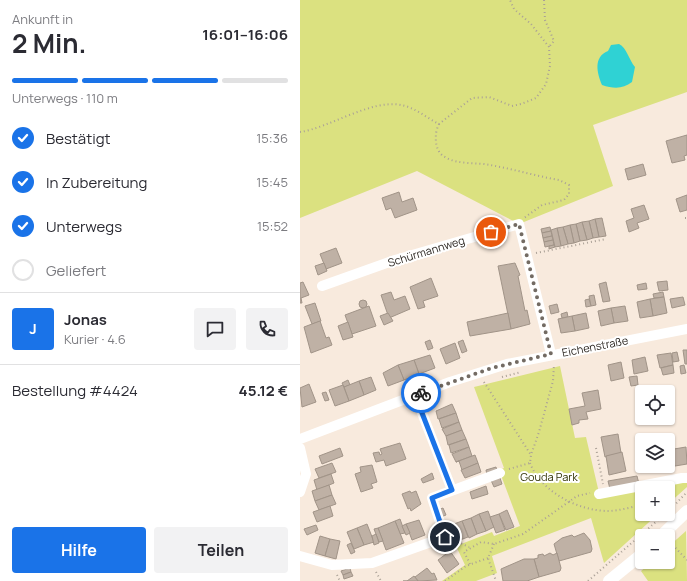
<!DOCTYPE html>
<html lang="de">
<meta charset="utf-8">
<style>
body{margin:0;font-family:Manrope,sans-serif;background:#f2f2f3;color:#2b2b33;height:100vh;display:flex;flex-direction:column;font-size:15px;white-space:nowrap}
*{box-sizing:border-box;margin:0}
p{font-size:13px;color:#7c7c81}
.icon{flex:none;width:22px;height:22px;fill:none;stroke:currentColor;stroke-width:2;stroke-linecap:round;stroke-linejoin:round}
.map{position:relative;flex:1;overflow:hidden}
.drawer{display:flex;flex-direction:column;background:#fff;width:300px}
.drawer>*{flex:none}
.controls{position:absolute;left:335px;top:385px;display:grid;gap:8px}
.controls a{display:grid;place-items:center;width:40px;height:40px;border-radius:4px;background:#fff;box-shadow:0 1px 3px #0004;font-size:20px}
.pin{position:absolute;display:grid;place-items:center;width:34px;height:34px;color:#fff;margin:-17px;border:2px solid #fff;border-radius:50%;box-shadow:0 1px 4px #0007}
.courier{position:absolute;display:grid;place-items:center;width:40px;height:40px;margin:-20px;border:3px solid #1a73e8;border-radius:50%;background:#fff;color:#222;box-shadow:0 1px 5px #0007}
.headline em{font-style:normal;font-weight:700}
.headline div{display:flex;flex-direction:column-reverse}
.headline{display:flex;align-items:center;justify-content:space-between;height:68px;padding:0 12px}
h1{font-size:26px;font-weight:700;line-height:30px}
.bar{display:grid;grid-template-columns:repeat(4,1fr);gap:6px 4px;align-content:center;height:48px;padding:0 12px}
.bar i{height:5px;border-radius:3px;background:#e1e1e2}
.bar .selected{background:#1a73e8}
.bar p{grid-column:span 4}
.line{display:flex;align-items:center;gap:10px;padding:0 12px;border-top:1px solid #e1e1e2}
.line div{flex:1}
.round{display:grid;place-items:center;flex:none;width:42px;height:42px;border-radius:4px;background:#f2f2f3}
ol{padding:0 12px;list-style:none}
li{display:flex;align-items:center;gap:12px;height:44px}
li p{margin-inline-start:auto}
li .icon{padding:4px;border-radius:50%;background:#1a73e8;color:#fff;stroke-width:4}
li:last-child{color:#7c7c81}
li i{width:22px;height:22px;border:2px solid #e1e1e2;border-radius:50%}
.primary-button{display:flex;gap:8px;margin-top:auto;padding:8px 12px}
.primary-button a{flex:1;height:46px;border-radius:4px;background:#1a73e8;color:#fff;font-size:16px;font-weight:700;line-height:46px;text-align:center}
.primary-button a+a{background:#f2f2f3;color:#2b2b33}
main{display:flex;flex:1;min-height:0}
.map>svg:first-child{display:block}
.green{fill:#dbe180}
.water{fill:#2fd2d4}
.building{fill:#bfb1a5;stroke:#a19488}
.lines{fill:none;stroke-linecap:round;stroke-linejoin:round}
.path{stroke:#aaa096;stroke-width:2;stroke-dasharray:1 3;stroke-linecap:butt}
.minor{stroke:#fff;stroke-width:10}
.major{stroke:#fff;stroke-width:12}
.done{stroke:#736b63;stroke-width:4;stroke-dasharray:0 7.2}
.route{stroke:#1a73e8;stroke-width:5}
.labels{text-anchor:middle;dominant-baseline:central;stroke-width:4;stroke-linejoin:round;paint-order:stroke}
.street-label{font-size:11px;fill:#2c2722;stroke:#fff}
.park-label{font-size:11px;fill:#303205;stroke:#fff}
</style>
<main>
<section class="drawer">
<div class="headline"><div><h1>2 Min.</h1><p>Ankunft in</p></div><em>16:01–16:06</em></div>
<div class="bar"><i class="selected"></i><i class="selected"></i><i class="selected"></i><i></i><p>Unterwegs · 110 m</p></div>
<ol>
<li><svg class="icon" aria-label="check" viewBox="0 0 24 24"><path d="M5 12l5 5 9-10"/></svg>Bestätigt<p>15:36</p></li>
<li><svg class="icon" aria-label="check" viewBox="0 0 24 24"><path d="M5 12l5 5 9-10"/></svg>In Zubereitung<p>15:45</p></li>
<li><svg class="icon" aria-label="check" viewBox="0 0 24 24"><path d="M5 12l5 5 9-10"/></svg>Unterwegs<p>15:52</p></li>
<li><i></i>Geliefert</li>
</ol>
<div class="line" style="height:72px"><b class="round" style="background:#1a73e8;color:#fff">J</b><div><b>Jonas</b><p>Kurier · 4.6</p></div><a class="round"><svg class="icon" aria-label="chat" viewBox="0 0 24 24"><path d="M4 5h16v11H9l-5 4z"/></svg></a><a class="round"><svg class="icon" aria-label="phone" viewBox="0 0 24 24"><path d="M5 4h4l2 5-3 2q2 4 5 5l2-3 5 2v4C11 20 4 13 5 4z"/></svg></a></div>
<div class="line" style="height:52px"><div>Bestellung #4424</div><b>45.12 €</b></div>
<div class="primary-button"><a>Hilfe</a><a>Teilen</a></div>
</section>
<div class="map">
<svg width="387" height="581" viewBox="0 0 387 581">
<rect width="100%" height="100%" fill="#f8eadd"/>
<g class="green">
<path d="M0,0H387V92L293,125L313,186L219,224L117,171L0,218Z"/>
<path d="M260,366L275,438L286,437L300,497L342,489V514H358L304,563L291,518L192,556L197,573L176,581H142L165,565L156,546L192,532L194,536L220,526L199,470L204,468L174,387Z"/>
<path d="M381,482L387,483V487L368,504V488H350Z"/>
<path d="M386,531L387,581H348L341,571L352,562H368V547Z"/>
</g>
<path class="water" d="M319,44C327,48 329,60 335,67L332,82C323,89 314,89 302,85C297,73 293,57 308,51L311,45Z"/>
<g class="building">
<path d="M387,135V155L384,156L385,160L372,163L366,141Z"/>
<path d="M343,164L346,175L328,180L325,169Z"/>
<path d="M99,192L102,202L113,198L117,210L95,218L91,208L86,210L82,198Z"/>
<path d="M387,195V210L380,212L376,199Z"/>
<path d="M344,205L349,219L337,223L339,228L329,232L326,221L334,218L331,209Z"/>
<path d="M302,218L306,236L299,237L295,219Z"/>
<path d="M295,219L299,237L293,238L289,221Z"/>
<path d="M289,221L293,238L287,240L282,222Z"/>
<path d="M282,222L287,240L280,241L276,224Z"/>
<path d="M276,224L280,241L274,243L270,225Z"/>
<path d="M270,225L274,243L268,244L263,227Z"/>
<path d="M250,227L251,231L242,233L241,229Z"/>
<path d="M263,227L268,244L261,246L257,228Z"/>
<path d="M257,228L261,246L255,247L251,230Z"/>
<path d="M251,231L252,236L243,238L242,233Z"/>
<path d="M252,236L253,240L244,242L243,238Z"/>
<path d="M253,240L254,245L245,247L244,242Z"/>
<path d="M254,245L255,247L249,249V246Z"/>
<path d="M36,248L42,263L26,269L20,254Z"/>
<path d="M24,263L27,271L18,275L15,266Z"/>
<path d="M215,263L220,275L218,276L225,311L227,310L230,324L211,329L198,266Z"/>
<path d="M131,278L138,296L123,301L125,307L118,309L110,287Z"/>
<path d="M367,281L368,290L359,291L357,282Z"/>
<path d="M3,282L9,295L1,298L2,303H0V283Z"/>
<path d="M306,282L310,301L303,302L299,284Z"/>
<path d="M346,283L347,289L338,290L337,285Z"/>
<path d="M91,292L94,300L105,296L110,309L89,318L81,295Z"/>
<path d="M363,292L364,297L354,298L353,294Z"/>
<path d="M294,295L296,305L291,306L289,296Z"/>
<path d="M364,297L367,313L353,316L350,299Z"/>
<path d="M383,297L385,305L372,308L370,299Z"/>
<path d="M289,299L291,306L286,307L285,300Z"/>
<path d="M350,299L353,316L340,318L337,302Z"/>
<circle cx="63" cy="304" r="4"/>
<path d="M15,303L21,321L12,324L5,306Z"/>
<path d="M257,304L259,312L251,314L249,306Z"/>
<path d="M69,306L76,326L52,334L45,315Z"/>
<path d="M325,306L328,321L314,323L311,308Z"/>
<path d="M311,308L314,323L301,326L298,311Z"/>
<path d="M267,312L268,317L262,318L261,314Z"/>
<path d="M88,313L93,321L84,325L80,316Z"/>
<path d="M208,313L211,329L170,336L167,322Z"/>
<path d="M286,313L289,328L275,331L272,316Z"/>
<path d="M272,316L275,331L261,333L258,319Z"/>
<path d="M20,321L26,338L29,337L32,345L11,353L4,327Z"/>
<path d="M48,322L53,337L43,340L38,326Z"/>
<path d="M130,340L133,348L128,350L125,342Z"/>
<path d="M163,340L167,351L162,353L158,342Z"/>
<path d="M155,343L160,358L146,364L140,349Z"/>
<path d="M383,350H387V364H385Z"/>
<path d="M377,352L379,361L373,362L372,353Z"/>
<path d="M371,353L373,365L360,368L357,355Z"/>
<path d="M130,355L135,368L119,374L114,360Z"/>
<path d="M345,357L348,371L334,374L332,360Z"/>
<path d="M114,360L119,374L104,380L98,365Z"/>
<path d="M321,362L324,378L311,381L308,365Z"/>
<path d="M98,365L104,380L88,386L83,373Z"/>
<path d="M373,365L374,373L363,375L361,368Z"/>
<path d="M384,365L386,373L381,374L380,366Z"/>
<path d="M337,376L338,385L331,386L329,377Z"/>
<path d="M71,377L76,390L64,395L59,381Z"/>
<path d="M48,380L50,385L44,387L42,383Z"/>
<path d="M59,381L64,395L49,401L44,387Z"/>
<path d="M9,384L16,402L2,407L0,388Z"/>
<path d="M43,385L49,401L35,406L29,390Z"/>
<path d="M298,390L301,409L286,412L288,419L279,420V423L272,425L269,409L285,406L282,393Z"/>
<path d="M26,392L29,400L25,401L22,393Z"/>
<path d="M152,404L156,413L138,419L136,411Z"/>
<path d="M156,413L159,422L142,428L139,419Z"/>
<path d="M159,422L162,430L146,436L142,429Z"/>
<path d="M162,430L166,439L148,445L146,436Z"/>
<path d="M318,434L321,453L305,457L301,437Z"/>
<path d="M166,439L169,447L151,453L149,445Z"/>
<path d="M100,443L106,459L86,466L84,460L76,462L73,453L79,452L80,455L82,454L80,449Z"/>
<path d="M169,447L172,456L156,462L152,454Z"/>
<path d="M386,447L387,464L369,467L368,450Z"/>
<path d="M40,448L43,456L22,464L19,456Z"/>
<path d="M322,452L326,471L309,475L306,456Z"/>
<path d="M175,455L178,463L162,470L159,461L156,462Z"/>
<path d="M368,461L369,467L351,471V466H368Z"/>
<path d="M32,463L36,472L19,478L15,469Z"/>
<path d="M178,463L181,472L165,478L161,470Z"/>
<path d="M72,465L77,482L71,484L73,488L61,492L55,474L61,472L60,467Z"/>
<path d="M196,467L197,471L187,475L186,470Z"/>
<path d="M132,473L134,479L123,483L121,479Z"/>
<path d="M31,474L34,483L17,490L14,480Z"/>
<path d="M199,475L202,484L194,487L190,478Z"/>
<path d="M337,476L339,484L310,489L308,481Z"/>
<path d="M29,485L32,495L15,501L12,491Z"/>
<path d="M186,486L188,494L172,499L170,492Z"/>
<path d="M110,491L111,493L116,491L121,504L111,511L110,508L108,509L102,494Z"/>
<path d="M32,495L36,504L19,510L15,501Z"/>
<path d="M30,506L33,516L17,522L13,512Z"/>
<path d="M143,508L146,515L141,517L138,510Z"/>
<path d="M207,510L214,527L206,530L199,514Z"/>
<path d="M188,511L194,527L186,531L179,514Z"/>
<path d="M179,514L186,531L177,534L171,518Z"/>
<path d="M199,514L205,530L196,533L190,517Z"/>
<path d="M171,518L177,534L169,538L162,521Z"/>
<path d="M100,519L105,533L100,534L95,521Z"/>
<path d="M119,520L125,535L112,540L106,524Z"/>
<path d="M95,521L104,543L86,550L78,528Z"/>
<path d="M162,521L168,537L160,540L154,524Z"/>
<path d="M149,522L153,532L147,533L143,524Z"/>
<path d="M67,524L74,542L64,545L57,528Z"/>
<path d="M106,524L110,533L106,535L102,526Z"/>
<path d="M16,525L18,530L7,535L4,529Z"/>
<path d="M57,528L64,545L54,549L47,532Z"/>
<path d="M78,528L83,541L79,542L74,529Z"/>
<path d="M284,533L290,540L292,549L291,552L259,561L254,544L262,538L272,535L274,537Z"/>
<path d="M76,534L79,543L74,545L72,536Z"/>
<path d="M20,536L30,539L25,556L15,553Z"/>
<path d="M30,539L40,541L36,559L25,556Z"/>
<path d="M51,543L55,552L51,554L47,545Z"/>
<path d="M150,551L159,564L147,573L138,560Z"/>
<path d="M250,553L253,555L257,553L261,568L260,571L239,577L234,559L238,558V555L243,554L244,556Z"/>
<path d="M224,559H234L239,577L227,581H203L201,569Z"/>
<path d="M50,568L51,572L43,575L41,571Z"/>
<path d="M127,568L132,574L134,573L137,580L118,581L115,577Z"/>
<path d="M51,572L53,576L44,579L43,575Z"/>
<path d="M114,576L118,581H103H107Z"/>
</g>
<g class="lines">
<g class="path">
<path d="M244,0L245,20L254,41L249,47"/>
<path d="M139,124C134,133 134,152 145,157C158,165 176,162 190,165C213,169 236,176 259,180L269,185V194L264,200L242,205L224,218"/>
<path d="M0,132C29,128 71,99 101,105C114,107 127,118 139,124L172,98L189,97L212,106L221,104L236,98L246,84L250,66L249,47L231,24L214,9L210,0"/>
<path d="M385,218H387"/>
<path d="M236,253L306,239"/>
<path d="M202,377L221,372"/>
<path d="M184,382L231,455"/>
<path d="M296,448L303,484"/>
<path d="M230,463C241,492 279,511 308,511C319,511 331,507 342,505"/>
<path d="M209,469L230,463L231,455L239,432L253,381L254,365"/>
<path d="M368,512L387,492"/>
<path d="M154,540L169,547"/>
<path d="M370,542L387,560"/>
<path d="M194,544L188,558L196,581"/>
<path d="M170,564L164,552L181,542L194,544L223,534L277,496L290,493"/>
<path d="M76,572L81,581"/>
<path d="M37,575L40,581"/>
<path d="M145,581L166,566L188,558"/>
<path d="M288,581L365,514"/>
</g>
<g class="minor">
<path d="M22,286L95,260L219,224L251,354"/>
<path d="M115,395L152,490"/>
<path d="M0,439L150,382L207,364L387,329"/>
<path d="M0,448L6,474L0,492"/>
<path d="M299,494L382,478H387"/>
<path d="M0,556L32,565L72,563L145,537L132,498L200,473"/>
</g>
<g class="major">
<path d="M361,536L387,511"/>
<path d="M309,581L342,554"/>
</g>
</g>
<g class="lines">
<path class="done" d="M121,393L192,368L251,354L219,224L191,232"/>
<path class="route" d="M121,393L115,395L152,490L132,498L145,537"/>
</g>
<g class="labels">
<g class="street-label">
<text transform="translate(126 251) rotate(-17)">Schürmannweg</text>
<text transform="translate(295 346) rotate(-11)">Eichenstraße</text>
</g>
<g class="park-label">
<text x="249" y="476">Gouda Park</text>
</g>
</g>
</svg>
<div class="controls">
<a><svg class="icon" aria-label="locate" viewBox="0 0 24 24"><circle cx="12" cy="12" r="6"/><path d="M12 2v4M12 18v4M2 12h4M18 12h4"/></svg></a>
<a><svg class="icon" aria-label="layers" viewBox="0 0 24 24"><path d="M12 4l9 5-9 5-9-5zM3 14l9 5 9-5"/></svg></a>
<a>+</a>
<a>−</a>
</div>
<div class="pin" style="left:191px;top:232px;background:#ea580c"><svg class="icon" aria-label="bag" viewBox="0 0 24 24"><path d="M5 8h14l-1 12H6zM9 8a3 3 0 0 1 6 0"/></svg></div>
<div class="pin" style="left:145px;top:537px;background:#1f2937"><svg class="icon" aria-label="home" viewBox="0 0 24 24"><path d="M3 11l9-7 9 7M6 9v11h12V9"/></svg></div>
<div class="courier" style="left:121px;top:393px"><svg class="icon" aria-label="bike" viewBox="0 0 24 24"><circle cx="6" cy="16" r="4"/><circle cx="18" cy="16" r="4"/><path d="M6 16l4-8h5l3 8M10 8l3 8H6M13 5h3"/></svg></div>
</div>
</main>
